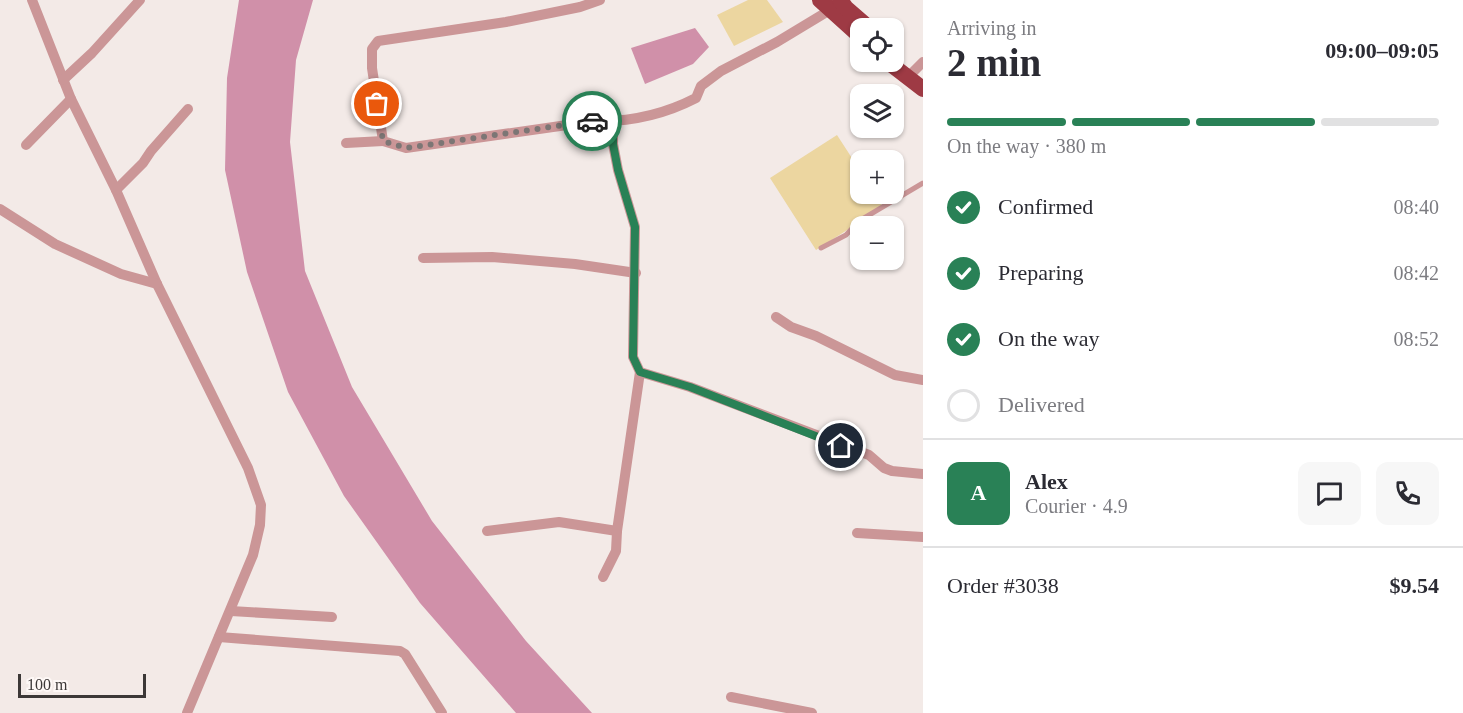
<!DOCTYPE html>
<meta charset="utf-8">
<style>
body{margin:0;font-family:Georgia,serif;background:#f7f7f7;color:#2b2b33;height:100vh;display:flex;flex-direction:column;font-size:22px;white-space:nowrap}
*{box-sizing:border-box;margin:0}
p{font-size:20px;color:#7c7c81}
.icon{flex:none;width:33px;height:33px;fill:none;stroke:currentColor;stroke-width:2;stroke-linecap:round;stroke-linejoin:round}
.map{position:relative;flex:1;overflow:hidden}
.details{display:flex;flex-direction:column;background:#fff;width:540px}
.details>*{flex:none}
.buttons{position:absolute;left:850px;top:18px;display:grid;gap:12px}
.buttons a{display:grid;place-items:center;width:54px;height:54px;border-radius:12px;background:#fff;box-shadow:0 2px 4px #0004;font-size:30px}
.scale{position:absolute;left:18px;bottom:15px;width:128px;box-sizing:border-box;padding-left:6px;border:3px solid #3c3837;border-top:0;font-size:16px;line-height:21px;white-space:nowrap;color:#3c3837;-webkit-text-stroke:4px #fef8f6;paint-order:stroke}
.pin{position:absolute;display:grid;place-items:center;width:51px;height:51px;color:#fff;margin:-26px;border:3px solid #fff;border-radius:50%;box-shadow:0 2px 6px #0007}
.courier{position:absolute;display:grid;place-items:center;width:60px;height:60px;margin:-30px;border:4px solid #298156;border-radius:50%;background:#fff;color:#222;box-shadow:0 2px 8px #0007}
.headline em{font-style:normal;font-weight:700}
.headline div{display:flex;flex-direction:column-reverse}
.headline{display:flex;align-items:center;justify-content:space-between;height:102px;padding:0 24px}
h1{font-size:39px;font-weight:700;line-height:45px}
.bar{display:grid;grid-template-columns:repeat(4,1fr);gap:9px 6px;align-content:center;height:72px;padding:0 24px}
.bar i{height:8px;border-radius:4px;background:#e1e1e2}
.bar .active{background:#298156}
.bar p{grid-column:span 4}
.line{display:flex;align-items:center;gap:15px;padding:0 24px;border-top:2px solid #e1e1e2}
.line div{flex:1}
.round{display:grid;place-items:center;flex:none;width:63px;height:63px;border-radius:12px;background:#f7f7f7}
ol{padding:0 24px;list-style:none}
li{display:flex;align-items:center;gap:18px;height:66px}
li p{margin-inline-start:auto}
li .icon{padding:6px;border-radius:50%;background:#298156;color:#fff;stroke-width:4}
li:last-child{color:#7c7c81}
li i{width:33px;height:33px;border:3px solid #e1e1e2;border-radius:50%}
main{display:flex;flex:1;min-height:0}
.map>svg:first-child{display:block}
.green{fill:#ecd6a0}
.water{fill:#d090a9}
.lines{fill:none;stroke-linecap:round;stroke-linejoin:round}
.service{stroke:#cb9697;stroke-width:5}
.minor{stroke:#cb9697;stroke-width:10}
.trunk{stroke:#9e3a44;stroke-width:16}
.done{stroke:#7c7675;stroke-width:6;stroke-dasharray:0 10.8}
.route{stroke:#298156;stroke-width:8}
</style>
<main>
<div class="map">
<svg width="923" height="713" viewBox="0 0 923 713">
<rect width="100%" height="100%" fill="#f3eae7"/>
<g class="green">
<path d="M748,0H767L783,22L734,46L717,15Z"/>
<path d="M837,135L861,172V194H875L883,207L816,250L770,178Z"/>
</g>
<g class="water">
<path d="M239,0H313L296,60L290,142L305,271L352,387L432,521L526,641L592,713H516L420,603L344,496L288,392L247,272L225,170L227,78Z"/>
<path d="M695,28L709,47L693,64L645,84L631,48Z"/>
</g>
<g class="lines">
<g class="service">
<path d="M894,183L902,195"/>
<path d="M821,248L846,235L859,221L923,183"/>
</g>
<g class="minor">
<path d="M32,0L71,99L116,190L157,284L248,468L261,505L260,525L253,555L187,713"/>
<path d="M600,0L580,7L506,22L378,41L372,49V68L383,141L406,148L595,121C629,122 665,114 696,98L701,86L721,71L777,42L830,10"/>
<path d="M907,78L923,62"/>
<path d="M63,80L92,53L140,0"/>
<path d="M613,122V144L618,170L635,227L633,357L640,372L690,387L869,455L884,468L892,471L923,474"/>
<path d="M346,143L383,141"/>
<path d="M26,145L71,99"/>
<path d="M116,190L143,163L151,151L188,109"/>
<path d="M0,209L55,244L121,274L157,284"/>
<path d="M423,258L492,257L575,264L636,273"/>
<path d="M776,317L791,327L816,336L895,375L923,380"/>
<path d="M487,531L559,522L617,531"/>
<path d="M857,533L923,537"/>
<path d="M603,577L616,551L617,531L640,372"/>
<path d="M231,611L332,617"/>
<path d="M219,637L400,651L405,654L442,713"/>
<path d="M731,697L812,713"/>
</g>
<g class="trunk">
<path d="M820,0L861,37"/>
<path d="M840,0L846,8L869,28"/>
<path d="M888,62L923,89"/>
</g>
</g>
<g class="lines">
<path class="done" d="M377,104L383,141L406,148L592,121"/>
<path class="route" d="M592,121L613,122V144L618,170L635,227L633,357L640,372L690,387L841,446"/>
</g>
</svg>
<div class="buttons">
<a><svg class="icon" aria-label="locate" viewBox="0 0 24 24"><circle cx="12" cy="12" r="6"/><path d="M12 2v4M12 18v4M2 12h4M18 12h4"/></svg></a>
<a><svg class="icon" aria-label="layers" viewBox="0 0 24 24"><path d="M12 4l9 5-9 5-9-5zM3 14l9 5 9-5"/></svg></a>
<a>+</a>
<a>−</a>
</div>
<div class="scale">100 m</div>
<div class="pin" style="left:377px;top:104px;background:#ea580c"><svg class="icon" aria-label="bag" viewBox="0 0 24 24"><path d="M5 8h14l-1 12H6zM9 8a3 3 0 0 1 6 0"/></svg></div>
<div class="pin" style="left:841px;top:446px;background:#1f2937"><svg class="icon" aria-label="home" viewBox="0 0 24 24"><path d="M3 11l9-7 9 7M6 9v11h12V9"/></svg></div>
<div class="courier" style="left:592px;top:121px"><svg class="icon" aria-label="car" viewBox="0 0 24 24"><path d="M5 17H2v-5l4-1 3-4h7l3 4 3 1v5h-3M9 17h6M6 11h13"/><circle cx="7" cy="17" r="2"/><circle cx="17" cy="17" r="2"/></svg></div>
</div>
<section class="details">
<div class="headline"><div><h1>2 min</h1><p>Arriving in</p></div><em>09:00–09:05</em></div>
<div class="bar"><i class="active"></i><i class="active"></i><i class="active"></i><i></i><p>On the way · 380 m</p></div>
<ol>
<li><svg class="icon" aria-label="check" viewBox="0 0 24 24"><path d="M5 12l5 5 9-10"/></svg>Confirmed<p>08:40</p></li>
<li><svg class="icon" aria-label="check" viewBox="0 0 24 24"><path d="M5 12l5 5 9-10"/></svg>Preparing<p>08:42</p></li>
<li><svg class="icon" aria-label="check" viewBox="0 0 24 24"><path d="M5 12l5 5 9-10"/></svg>On the way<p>08:52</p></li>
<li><i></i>Delivered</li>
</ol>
<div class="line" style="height:108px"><b class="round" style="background:#298156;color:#fff">A</b><div><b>Alex</b><p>Courier · 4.9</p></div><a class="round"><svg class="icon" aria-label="chat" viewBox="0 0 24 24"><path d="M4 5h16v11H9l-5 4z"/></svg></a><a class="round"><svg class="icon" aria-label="phone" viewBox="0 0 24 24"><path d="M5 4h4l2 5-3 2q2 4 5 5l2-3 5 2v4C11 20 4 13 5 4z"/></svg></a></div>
<div class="line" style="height:78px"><div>Order #3038</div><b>$9.54</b></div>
</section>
</main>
